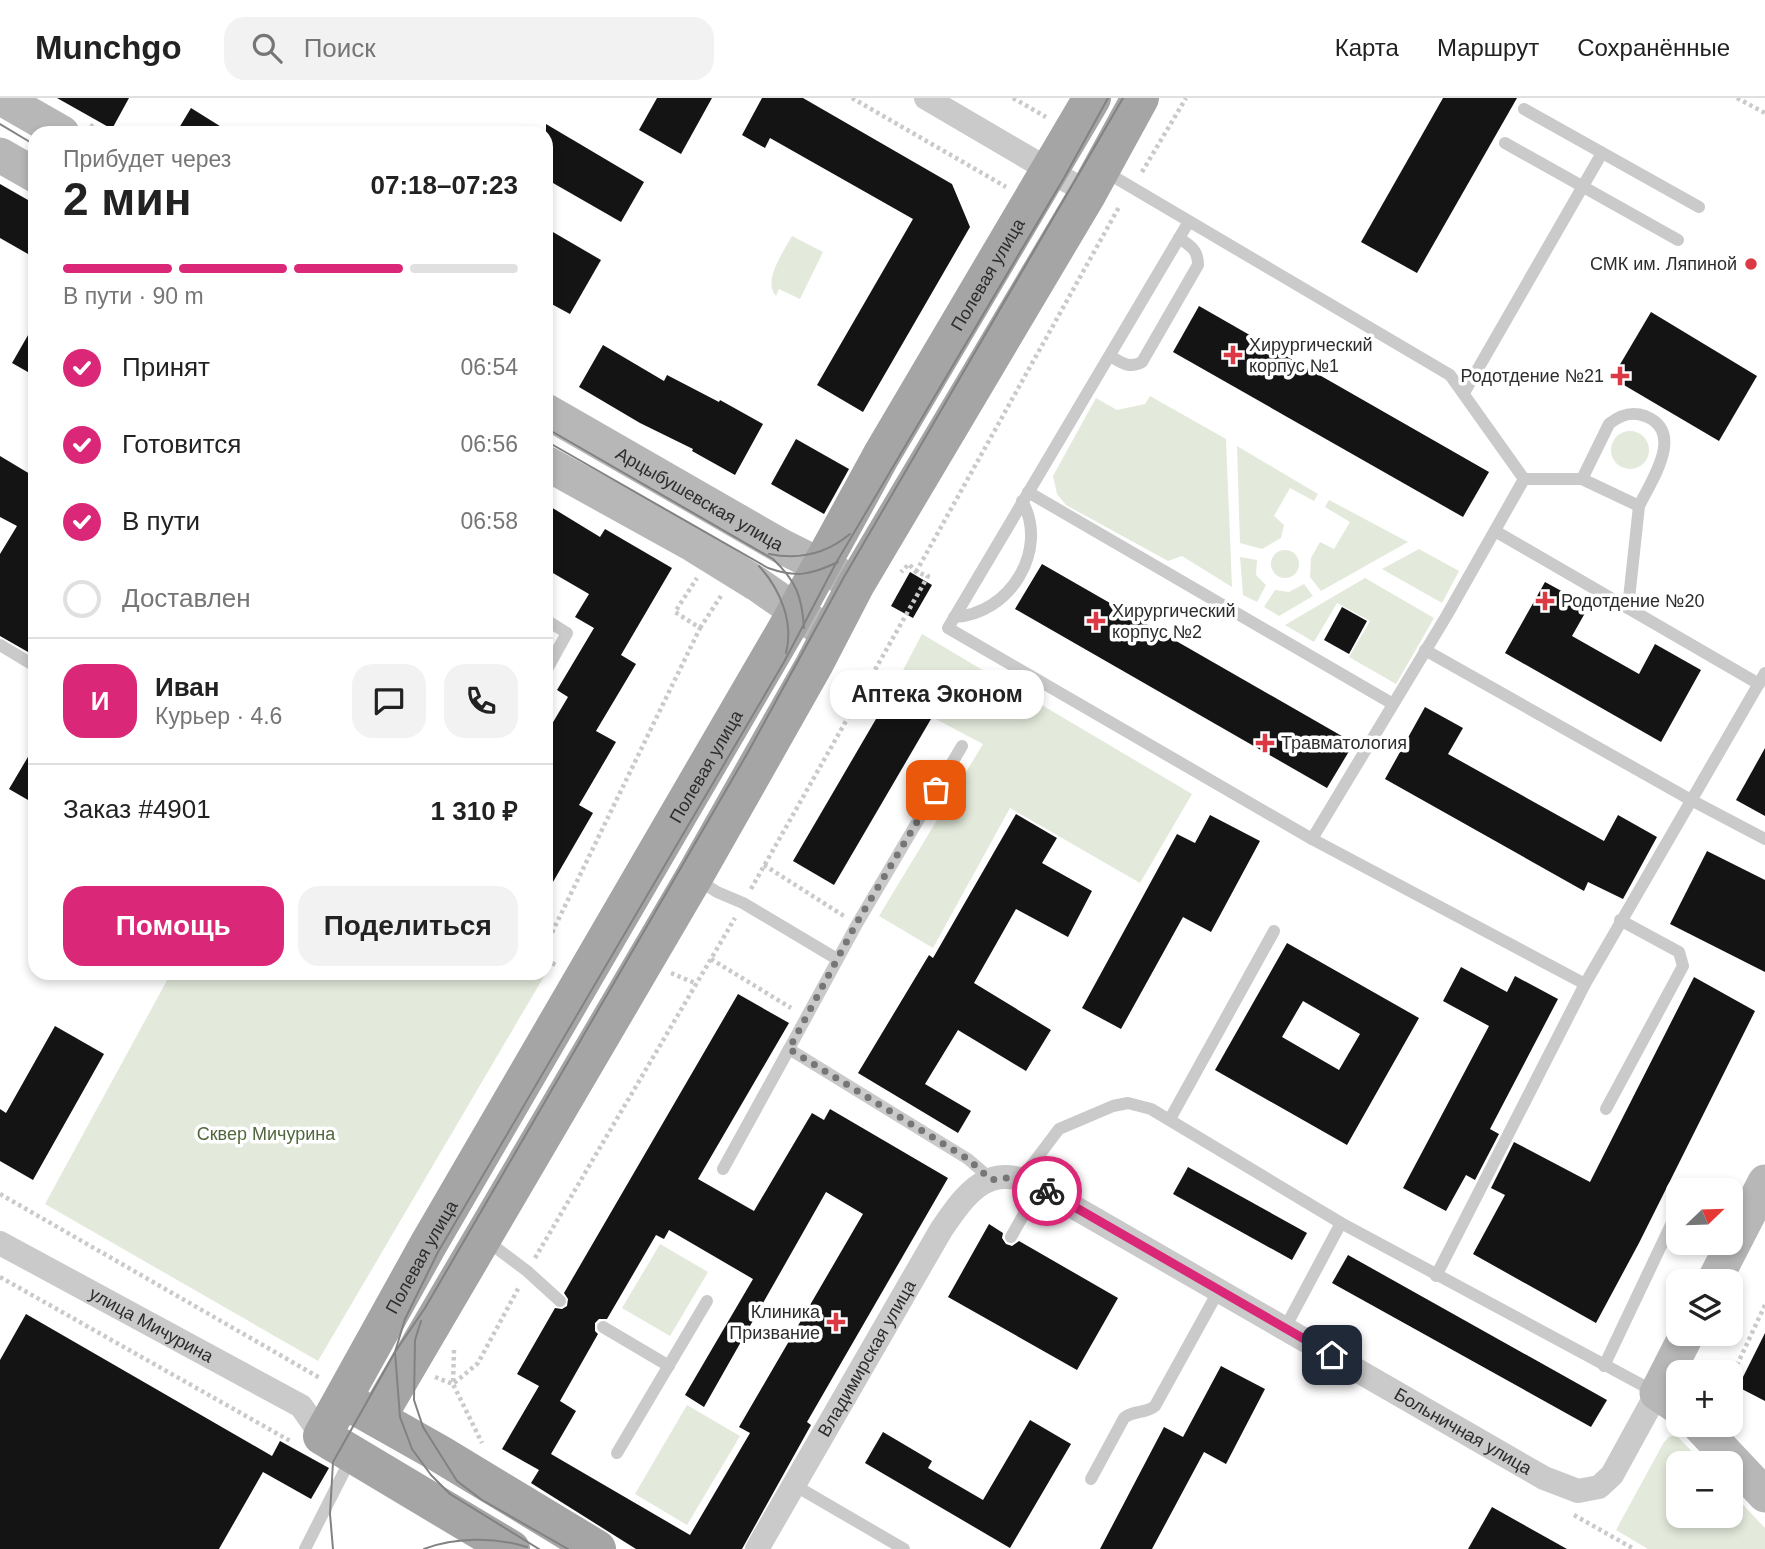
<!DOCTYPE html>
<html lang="ru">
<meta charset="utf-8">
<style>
body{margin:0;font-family:Arial,sans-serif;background:#f2f2f2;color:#222;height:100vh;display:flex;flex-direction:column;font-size:26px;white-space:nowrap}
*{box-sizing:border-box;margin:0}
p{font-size:23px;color:#767676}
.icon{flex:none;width:38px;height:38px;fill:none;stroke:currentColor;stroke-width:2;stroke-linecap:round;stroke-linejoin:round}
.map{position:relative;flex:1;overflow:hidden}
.panel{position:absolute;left:28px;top:28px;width:525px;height:854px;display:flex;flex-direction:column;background:#fff;border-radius:21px;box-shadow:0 4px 10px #0003}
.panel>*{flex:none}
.needle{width:46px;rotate:67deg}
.buttons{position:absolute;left:1666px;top:1080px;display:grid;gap:14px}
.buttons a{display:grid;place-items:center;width:77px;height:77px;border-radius:14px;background:#fff;box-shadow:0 4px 10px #0003;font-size:35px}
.pin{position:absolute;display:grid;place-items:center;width:60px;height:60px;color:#fff;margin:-30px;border-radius:14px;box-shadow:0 4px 10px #0006}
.courier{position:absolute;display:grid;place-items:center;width:70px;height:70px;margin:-35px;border:5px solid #db2777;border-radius:50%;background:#fff;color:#222;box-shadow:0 2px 9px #0007}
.bubble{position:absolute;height:49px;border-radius:21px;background:#fff;box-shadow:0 4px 10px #0003;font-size:23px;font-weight:700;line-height:49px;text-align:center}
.overview em{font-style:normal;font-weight:700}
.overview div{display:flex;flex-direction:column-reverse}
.overview{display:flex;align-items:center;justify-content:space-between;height:119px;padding:0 35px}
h1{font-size:46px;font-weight:700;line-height:52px}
.bar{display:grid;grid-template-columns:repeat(4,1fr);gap:10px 7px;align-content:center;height:84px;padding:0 35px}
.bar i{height:9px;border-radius:5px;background:#e0e0e0}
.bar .current{background:#db2777}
.bar p{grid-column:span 4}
.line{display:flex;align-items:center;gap:18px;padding:0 35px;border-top:2px solid #e0e0e0}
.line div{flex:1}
.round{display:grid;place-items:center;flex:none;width:74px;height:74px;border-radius:21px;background:#f2f2f2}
ol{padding:0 35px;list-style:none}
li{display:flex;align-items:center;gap:21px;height:77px}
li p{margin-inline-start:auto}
li .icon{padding:7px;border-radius:50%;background:#db2777;color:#fff;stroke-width:4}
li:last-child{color:#767676}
li i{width:38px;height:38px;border:4px solid #e0e0e0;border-radius:50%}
.cta{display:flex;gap:14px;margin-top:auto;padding:14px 35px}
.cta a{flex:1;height:80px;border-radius:21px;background:#db2777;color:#fff;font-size:28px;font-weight:700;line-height:80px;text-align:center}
.cta a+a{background:#f2f2f2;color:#222}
header{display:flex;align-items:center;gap:42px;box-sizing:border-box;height:98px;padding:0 35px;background:#fff;border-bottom:2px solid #e0e0e0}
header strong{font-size:33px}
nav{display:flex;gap:38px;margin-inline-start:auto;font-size:24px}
.search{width:490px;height:63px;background:#f2f2f2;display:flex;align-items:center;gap:18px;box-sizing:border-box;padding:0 24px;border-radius:21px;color:#767676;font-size:26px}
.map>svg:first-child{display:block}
.green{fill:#e3eadb}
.building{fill:#141414;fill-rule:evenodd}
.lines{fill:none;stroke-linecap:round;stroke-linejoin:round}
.path{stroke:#cacaca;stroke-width:4.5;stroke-dasharray:3.5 3.5;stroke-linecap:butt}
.lane{stroke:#cacaca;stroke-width:12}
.street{stroke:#cacaca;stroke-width:24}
.secondary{stroke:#b7b7b7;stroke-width:35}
.primary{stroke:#a5a5a5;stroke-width:38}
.tram{stroke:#828282;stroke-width:2}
.done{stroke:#767676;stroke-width:7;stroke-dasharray:0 12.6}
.route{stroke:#db2777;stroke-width:9}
.poi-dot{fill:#db3944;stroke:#fff;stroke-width:2.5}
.labels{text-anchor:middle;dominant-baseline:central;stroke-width:7;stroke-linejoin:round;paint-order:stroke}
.poi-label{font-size:18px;fill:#2d2d2d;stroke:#fff;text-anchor:start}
.street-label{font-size:18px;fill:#2d2d2d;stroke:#fff}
.park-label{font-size:18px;fill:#50663d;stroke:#fff}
</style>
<header>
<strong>Munchgo</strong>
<div class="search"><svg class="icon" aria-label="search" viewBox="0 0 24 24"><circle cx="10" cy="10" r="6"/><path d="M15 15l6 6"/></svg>Поиск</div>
<nav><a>Карта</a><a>Маршрут</a><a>Сохранённые</a></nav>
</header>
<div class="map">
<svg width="1765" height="1451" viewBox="0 0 1765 1451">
<rect width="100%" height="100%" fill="#fff"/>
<g class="green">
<path d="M792,138L823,154L800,201L779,191L776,198C762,183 784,153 792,138Z"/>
<path d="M1150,298L1226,341L1232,489L1182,458L1168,463L1066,407L1057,396L1053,378L1096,300L1117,312L1145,306Z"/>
<circle cx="1630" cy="352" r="19"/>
<path d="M1237,348L1318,396L1314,403L1290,390L1274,418L1284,427L1281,440L1262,451L1240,445Z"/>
<path d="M1329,402L1408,444L1321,493L1310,479L1311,460L1320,444L1334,451L1350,424L1325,409Z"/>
<path d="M1419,451L1459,473L1442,505L1382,471Z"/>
<circle cx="1285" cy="466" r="14"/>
<path d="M1240,459L1257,462L1256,477L1266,487L1257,504L1243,497Z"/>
<path d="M1365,480L1434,520L1396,586L1349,559L1370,523L1337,505L1314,544L1285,527Z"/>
<path d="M1304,486L1313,498L1279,518L1264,509L1275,492L1289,494Z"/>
<path d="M922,536L1192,696L1140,785L1010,710L933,850L879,818L983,646L890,597Z"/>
<path d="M171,875H546L318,1263L45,1106Z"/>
<path d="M660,1146L708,1174L670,1238L622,1210Z"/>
<path d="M687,1307L740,1338L687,1427L635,1396Z"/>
<path d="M1670,1338L1678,1339L1703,1365H1678V1418H1731V1394L1765,1430V1451H1648L1616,1432L1664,1344Z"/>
</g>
<g class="building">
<path d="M57,0H129L112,31Z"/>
<path d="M657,0H712L681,56L639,32Z"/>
<path d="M762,0H803L952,86L970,129L863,314L817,287L913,121L770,40L765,50L742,37Z"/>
<path d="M1443,0H1517L1417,175L1361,144Z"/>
<path d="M191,10L231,35H176Z"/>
<path d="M546,26L644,84L621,124L546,81Z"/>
<path d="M0,86L35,106V160L0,140Z"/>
<path d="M546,130L601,162L570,216L546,203Z"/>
<path d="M1199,208L1489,374L1463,419L1173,254Z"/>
<path d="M1651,214L1757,278L1719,343L1612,280Z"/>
<path d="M35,225V278L12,265Z"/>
<path d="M603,247L664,283L667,277L719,304L720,302L763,326L735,377L692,353L693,351L640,325L579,289Z"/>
<path d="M796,341L849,371L824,416L771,386Z"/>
<path d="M0,358L35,379V558L0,538V456L17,428L0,419Z"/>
<path d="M546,406L600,439L605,431L672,470L621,557L636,566L596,633L616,644L579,707L593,715L546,796V636L568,599L557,592L594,530L575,519L589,496L546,471Z"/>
<path d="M1042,466L1354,645L1327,690L1015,511Z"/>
<path d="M910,474L932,487L913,520L891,508Z"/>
<path d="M1545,484L1589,508L1572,538L1609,559L1639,576L1655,546L1701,572L1661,644L1505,555Z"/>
<path d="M1342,509L1367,523L1349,556L1324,542Z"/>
<path d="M890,597L931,621L834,787L793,763Z"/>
<path d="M1425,609L1463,630L1448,656L1604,743L1618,717L1657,739L1623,801L1588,784L1584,793L1385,681Z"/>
<path d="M35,647V706L9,691Z"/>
<path d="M1765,650V718L1736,702Z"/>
<path d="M1016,716L1057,740L1042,765L1092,793L1068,839L1016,811L974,885L1051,932L1026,973L958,932L925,986L971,1013L958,1035L858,975L929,857L933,860Z"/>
<path d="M1210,717L1260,743L1211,834L1183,819L1121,931L1082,910L1177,736L1195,745Z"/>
<path d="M1707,753L1765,782V874L1670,826Z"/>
<path d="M1287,845L1419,920L1347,1047L1215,972ZM1303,903L1360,936L1339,972L1282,939Z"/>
<path d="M1461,869L1507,894L1515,878L1558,901L1490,1031L1499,1036L1475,1082L1466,1077L1446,1113L1403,1090L1489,928L1443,903Z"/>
<path d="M1694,879L1755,913L1639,1145L1596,1225L1473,1156L1505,1097L1491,1090L1514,1044L1590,1084Z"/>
<path d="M738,896L789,925L698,1081L754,1113L812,1015L824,1022L830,1011L948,1080L807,1324L811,1327L742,1451H636L531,1385L539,1372L502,1351L539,1288L517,1276L555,1210L562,1211L567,1208L568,1201L564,1195ZM826,1094L863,1116L739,1329L750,1335L690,1437L551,1356L576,1313L560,1303L598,1236L595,1233V1225L599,1221H607L656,1137L664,1141L669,1132L753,1181L685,1297L704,1309Z"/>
<path d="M55,928L104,956L33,1082L0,1063V1011L6,1015Z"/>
<path d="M1188,1069L1307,1135L1292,1162L1173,1096Z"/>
<path d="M989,1126L1003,1135L1002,1140L1006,1146L1012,1148L1019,1143L1118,1200L1077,1272L948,1199Z"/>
<path d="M1348,1157L1607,1302L1591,1329L1332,1185Z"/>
<path d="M26,1216L272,1358L280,1343L329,1370L311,1401L263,1374L219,1451H0V1262Z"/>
<path d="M1765,1235V1303L1738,1289Z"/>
<path d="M1221,1268L1265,1291L1226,1366L1204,1354L1152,1451H1100L1164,1329L1183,1339Z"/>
<path d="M1030,1322L1071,1346L1010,1450L865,1365L883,1334L932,1363L928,1370L983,1402Z"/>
<path d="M1492,1409L1567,1451H1468Z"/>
</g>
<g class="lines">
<g class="path">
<path d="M852,0L1006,89"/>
<path d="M1013,0L1046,19"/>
<path d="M1737,0L1765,15"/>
<path d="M90,27L104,35"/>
<path d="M1142,74L1186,0"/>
<path d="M916,474L1119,109"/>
<path d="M700,530L721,498"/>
<path d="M764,767L844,818"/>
<path d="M751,791L928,478L916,474L909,466L901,474"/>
<path d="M546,847L700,530L675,514L697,480"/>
<path d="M711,861L791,910"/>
<path d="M546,862L558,868"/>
<path d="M671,875L697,886"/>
<path d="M0,1096L320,1280"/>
<path d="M535,1160L735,820"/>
<path d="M0,1179L292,1344"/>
<path d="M454,1252L453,1286L482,1345"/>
<path d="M435,1279L453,1286L478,1265L519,1189"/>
<path d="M1731,1280L1765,1207"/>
<path d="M1574,1417L1634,1451"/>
</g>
<g class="lane">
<path d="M1524,11L1699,109"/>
<path d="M1505,45L1678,142"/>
<path d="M1104,73L1450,277L1524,381"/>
<path d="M1188,125L948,530L1312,741L1585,886"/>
<path d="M1110,258C1122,265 1129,271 1142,264L1198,167C1198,152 1191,148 1179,140"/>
<path d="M1464,295L1602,55"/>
<path d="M1524,381H1582L1639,408C1651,383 1686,334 1645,318C1631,313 1620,317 1609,326L1582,381"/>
<path d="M1028,394L1393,606"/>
<path d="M1495,433L1759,586"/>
<path d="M1628,510L1639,408"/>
<path d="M954,519C1009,517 1050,452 1022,403"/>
<path d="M546,522L567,535L546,573"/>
<path d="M0,547L35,568"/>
<path d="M1425,552L1691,702L1765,741"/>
<path d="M1312,741L1447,517L1524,381"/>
<path d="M698,782L717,794L743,805L837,861"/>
<path d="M789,951L857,826L962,648"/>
<path d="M1606,1011L1683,868L1679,854L1620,822"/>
<path d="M1170,1021L1274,833"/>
<path d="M723,1071L789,951L968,1061L991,1081"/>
<path d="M1022,1080L1059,1031L1113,1008L1128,1005L1151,1011L1341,1125L1657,1295"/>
<path d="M1011,1139L1039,1089"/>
<path d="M487,1143L527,1173L560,1203"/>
<path d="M1436,1178L1585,886L1765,575"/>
<path d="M603,1229L669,1268"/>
<path d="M1285,1230L1341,1125"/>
<path d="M1604,1268L1678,1112"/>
<path d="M617,1355L707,1203"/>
<path d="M1091,1381L1124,1320C1133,1312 1145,1316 1155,1308L1219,1192"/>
<path d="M794,1387L904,1451"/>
<path d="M305,1451L351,1360"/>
</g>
<g class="street">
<path d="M926,0L1088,95"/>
<path id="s1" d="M0,1145L301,1308L322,1338"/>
<path id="s2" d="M757,1451L941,1132C967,1094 989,1062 1039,1089L1544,1380L1578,1393L1599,1389L1612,1377L1657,1295"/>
</g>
<g class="secondary">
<path d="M1,0L62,35"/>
<path d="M0,57L35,77"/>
<path id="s3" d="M546,313L781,448L847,481"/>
<path d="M546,365L694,447L757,486L829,536"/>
<path d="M1714,1183L1765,1084"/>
<path d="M1678,1309L1657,1295L1687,1236"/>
<path d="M1698,1326L1765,1397"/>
</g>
<g class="primary">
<path d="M355,1308L440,1356L597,1451"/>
<path d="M377,1320L694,779L814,567L856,486L1088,95L1140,0"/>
<path id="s4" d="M511,1451L322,1338L428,1147L788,528L881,358L1092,0"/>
</g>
<g class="tram">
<path d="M0,26L35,47"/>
<path d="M546,330L773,461C796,483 802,498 804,530"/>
<path d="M546,343L768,470C797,480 810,477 838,464"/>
<path d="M769,456C799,462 826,456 850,436"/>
<path d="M759,468C780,491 794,524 786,555"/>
<path d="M421,1223L415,1242L414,1302L423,1329L457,1383L482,1402L568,1451"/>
<path d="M333,1451L330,1416L333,1364L395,1254L425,1210L747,656L844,479L1123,0"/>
<path d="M424,1451C455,1439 496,1439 527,1449"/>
<path d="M539,1451L450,1396L431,1377L412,1351L400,1319L395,1254L405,1221L438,1154L784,564L836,465L1064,80L1108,0"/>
</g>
</g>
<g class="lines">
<path class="done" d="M936,692L856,826L789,951L968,1061L991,1082C1017,1077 1025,1081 1047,1093"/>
<path class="route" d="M1047,1093L1332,1257"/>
</g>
<g class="poi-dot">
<circle cx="1751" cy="166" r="7"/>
<path d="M1229.5 246.5h7v7h7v7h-7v7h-7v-7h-7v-7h7z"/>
<path d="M1616.5 267.5h7v7h7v7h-7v7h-7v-7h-7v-7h7z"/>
<path d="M1541.5 492.5h7v7h7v7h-7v7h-7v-7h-7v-7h7z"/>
<path d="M1092.5 512.5h7v7h7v7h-7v7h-7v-7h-7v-7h7z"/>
<path d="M1261.5 634.5h7v7h7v7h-7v7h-7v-7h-7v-7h7z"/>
<path d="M832.5 1213.5h7v7h7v7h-7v7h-7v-7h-7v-7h7z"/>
</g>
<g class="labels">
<g class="poi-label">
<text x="1737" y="166" text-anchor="end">СМК им. Ляпиной</text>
<text x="1249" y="247">Хирургический<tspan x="1249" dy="21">корпус №1</tspan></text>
<text x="1604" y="278" text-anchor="end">Родотдение №21</text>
<text x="1561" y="503">Родотдение №20</text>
<text x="1112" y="513">Хирургический<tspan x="1112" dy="21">корпус №2</tspan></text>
<text x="1281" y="645">Травматология</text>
<text x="820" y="1214" text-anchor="end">Клиника<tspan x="820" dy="21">Призвание</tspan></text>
</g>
<g class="street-label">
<text stroke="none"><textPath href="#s4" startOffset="1559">Полевая улица</textPath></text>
<text stroke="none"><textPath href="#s3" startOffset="177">Арцыбушевская улица</textPath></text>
<text stroke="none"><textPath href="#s4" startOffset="992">Полевая улица</textPath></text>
<text stroke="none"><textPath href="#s4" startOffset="425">Полевая улица</textPath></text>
<text stroke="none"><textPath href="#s1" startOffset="172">улица Мичурина</textPath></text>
<text stroke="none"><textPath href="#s2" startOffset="220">Владимирская улица</textPath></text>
<text stroke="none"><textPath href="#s2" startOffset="980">Больничная улица</textPath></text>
</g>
<g class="park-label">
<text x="266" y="1036">Сквер Мичурина</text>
</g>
</g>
</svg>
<div class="buttons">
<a><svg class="needle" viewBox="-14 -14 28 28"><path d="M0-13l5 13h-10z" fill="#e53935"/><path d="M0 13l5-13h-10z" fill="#767676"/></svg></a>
<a><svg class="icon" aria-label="layers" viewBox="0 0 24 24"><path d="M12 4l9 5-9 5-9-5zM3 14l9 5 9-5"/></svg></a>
<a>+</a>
<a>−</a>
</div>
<div class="pin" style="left:936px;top:692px;background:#ea580c"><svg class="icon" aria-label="bag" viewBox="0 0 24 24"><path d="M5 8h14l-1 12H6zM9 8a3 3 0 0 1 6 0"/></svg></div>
<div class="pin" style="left:1332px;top:1257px;background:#1f2937"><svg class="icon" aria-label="home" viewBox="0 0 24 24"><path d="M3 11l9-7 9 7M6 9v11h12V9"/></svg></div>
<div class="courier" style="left:1047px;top:1093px"><svg class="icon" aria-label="bike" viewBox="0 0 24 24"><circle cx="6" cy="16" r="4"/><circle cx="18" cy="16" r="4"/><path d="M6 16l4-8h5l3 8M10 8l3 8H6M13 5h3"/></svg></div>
<div class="bubble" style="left:830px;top:572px;width:214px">Аптека Эконом</div>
<section class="panel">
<div class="overview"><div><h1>2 мин</h1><p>Прибудет через</p></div><em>07:18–07:23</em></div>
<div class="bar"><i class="current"></i><i class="current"></i><i class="current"></i><i></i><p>В пути · 90 m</p></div>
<ol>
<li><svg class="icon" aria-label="check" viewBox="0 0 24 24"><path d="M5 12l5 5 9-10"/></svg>Принят<p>06:54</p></li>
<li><svg class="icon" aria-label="check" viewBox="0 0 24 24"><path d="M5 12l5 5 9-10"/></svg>Готовится<p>06:56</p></li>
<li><svg class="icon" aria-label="check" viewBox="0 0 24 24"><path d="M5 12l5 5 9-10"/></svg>В пути<p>06:58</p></li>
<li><i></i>Доставлен</li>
</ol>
<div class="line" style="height:126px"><b class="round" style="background:#db2777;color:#fff">И</b><div><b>Иван</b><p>Курьер · 4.6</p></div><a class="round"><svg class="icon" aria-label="chat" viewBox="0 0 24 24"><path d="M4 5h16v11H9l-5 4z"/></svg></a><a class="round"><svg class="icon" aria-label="phone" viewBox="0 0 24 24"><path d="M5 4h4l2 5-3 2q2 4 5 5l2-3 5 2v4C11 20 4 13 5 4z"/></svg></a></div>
<div class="line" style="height:91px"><div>Заказ #4901</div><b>1 310 ₽</b></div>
<div class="cta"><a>Помощь</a><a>Поделиться</a></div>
</section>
</div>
